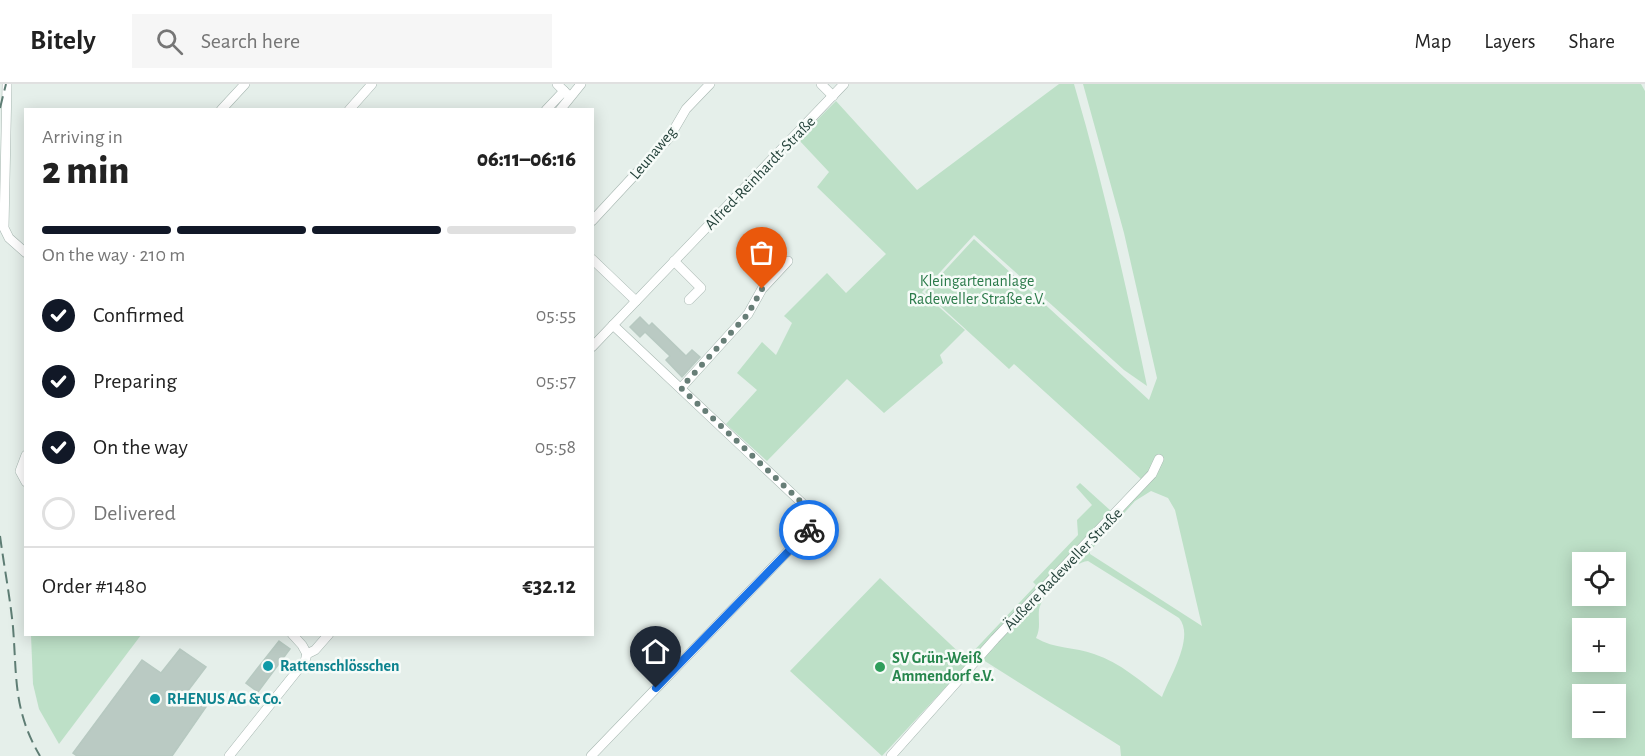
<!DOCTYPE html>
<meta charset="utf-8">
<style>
body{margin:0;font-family:"Alegreya Sans",sans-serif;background:#f6f6f6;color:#222;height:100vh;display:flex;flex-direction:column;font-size:22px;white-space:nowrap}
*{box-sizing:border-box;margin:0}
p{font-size:20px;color:#767676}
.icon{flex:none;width:33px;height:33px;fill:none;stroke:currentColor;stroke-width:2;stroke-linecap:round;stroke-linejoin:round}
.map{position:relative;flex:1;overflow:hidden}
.drawer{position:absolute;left:24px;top:24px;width:570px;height:528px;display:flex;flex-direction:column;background:#fff;border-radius:0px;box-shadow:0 3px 15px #0003}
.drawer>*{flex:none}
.fabs{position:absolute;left:1572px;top:468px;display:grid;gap:12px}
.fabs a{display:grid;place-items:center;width:54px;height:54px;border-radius:0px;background:#fff;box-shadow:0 3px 15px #0003;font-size:30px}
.pin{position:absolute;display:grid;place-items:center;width:51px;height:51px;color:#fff;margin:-62px -26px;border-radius:50% 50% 50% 0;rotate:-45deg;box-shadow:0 0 6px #0007}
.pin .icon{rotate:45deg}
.courier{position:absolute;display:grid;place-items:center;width:60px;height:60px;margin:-30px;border:4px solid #1a73e8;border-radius:50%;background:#fff;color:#222;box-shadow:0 2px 8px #0007}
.headline em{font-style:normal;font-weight:800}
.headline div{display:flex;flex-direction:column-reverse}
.headline{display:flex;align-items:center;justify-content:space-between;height:102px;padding:0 18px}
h1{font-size:39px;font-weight:800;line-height:45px}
.bar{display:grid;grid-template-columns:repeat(4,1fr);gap:9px 6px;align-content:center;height:72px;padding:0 18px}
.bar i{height:8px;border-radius:4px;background:#e0e0e0}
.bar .selected{background:#111827}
.bar p{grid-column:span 4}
.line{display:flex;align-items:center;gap:15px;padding:0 18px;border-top:2px solid #e0e0e0}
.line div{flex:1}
ol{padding:0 18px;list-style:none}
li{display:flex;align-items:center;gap:18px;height:66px}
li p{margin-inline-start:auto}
li .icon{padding:6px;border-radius:50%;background:#111827;color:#fff;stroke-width:4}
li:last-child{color:#767676}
li i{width:33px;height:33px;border:3px solid #e0e0e0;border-radius:50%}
header{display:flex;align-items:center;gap:36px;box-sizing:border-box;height:84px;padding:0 30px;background:#fff;border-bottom:2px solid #e0e0e0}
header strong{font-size:28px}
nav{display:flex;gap:33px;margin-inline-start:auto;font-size:21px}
.search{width:420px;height:54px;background:#f6f6f6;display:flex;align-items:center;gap:15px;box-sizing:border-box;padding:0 21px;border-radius:0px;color:#767676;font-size:22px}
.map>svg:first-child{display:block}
.green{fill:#bde0c7;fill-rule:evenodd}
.building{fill:#bacac3;stroke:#b7c9c1;stroke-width:1.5}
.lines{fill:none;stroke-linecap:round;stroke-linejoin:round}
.minor-casing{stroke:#a7b7b1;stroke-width:10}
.minor{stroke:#fff;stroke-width:9}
.rail{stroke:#5e7d74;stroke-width:2;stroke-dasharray:12 6;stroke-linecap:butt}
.done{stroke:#677e77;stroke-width:6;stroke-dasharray:0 10.8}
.route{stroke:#1a73e8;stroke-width:8}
.culture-dot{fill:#0f9aa8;stroke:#f6fbf8;stroke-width:2}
.leisure-dot{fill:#2e9e5b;stroke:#f6fbf8;stroke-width:2}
.labels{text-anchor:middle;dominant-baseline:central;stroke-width:5;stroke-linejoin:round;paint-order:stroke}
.street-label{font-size:16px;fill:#234139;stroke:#f6fbf8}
.park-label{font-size:16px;fill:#2b7a4a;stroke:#f6fbf8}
.leisure-label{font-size:16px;font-weight:bold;fill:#27864d;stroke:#f6fbf8;text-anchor:start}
.culture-label{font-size:16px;font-weight:bold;fill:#0d838f;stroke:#f6fbf8;text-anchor:start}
</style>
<header>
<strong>Bitely</strong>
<div class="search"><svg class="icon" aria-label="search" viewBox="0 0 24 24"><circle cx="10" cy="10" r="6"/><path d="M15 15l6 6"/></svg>Search here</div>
<nav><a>Map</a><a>Layers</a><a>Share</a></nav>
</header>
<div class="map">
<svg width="1645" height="672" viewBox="0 0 1645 672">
<rect width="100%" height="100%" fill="#e5efea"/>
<g class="green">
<path d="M1059,0H1074C1103,99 1126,201 1147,302L1124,286L974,151L922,208L965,246L940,271L943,279L884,329L847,295L767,377L726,340L757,306L737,289L762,258L776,271L792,239L784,232L827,189L846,209L886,170L817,103L829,88L798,55L836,17L917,106Z"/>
<path d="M1083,0H1641L1645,7V672H1121L1120,662L980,574L969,578L882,672L790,587L880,494L966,575L1036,501L1033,498L1078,451L1077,436L1092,421L1076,403L1080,399L1111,427L1141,395L1014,280L1009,285L925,208L974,155L1149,316L1157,294L1124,149ZM1151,407L1168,414L1175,426L1202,542L1090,470V467L1135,417ZM1088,477L1179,534C1195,553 1170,592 1162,613C1140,597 1121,579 1094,570C1075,563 1054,565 1036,554C1041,544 1038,536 1039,526C1042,510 1072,478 1088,477ZM1582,478H1616V512H1582ZM1582,544H1616V578H1582ZM1582,610H1616V644H1582Z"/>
<path d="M31,551H141L59,660L39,625L33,600Z"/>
</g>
<g class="building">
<path d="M640,233L649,242L652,239L686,272L692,266L700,273L682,293L666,276L670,272L645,248L640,253L630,243Z"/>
<path d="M279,557L290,565L258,608L246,599Z"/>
<path d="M180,565L206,583L187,608L206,623L172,672H77L73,669L142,576L161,589Z"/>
</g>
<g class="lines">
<defs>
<g id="minor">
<path d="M7,0L4,144L9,154L26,169"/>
<path d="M557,0L568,11"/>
<path d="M821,0L833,12"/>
<path d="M221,26L245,0"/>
<path d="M349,26L372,0"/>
<path d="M546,26L564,7"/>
<path d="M560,26L581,0"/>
<path d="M592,137L669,54L686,25L710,0"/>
<path d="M592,175L636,217"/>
<path d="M674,177L701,204L689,216"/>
<path d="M592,263L844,0"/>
<path d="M681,304L748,230L762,205L788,177"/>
<path d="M26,371L20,387L26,398"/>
<path d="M292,550L302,561L307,570"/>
<path d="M229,672L305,577L307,570L315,566L329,550"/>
<path d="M591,672L819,435L613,241"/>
<path d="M891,672L995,555L1152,390L1159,375"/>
</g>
</defs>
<use href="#minor" class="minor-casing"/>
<use href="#minor" class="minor"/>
<g class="rail">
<path d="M0,24L6,0"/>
<path d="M0,452C4,482 10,513 13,543C17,593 13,626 40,672"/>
</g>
</g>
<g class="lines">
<path class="done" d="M762,205L748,230L681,304L819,435L809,446"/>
<path class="route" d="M656,604L809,446"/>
</g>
<g class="culture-dot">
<circle cx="268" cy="582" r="6"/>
<circle cx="155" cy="615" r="6"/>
</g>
<circle class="leisure-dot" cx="880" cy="583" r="6"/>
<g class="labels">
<g class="street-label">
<text transform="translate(653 69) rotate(-50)">Leunaweg</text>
<text transform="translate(760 89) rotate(-46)">Alfred-Reinhardt-Straße</text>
<text transform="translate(1063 485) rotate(-46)">Äußere Radeweller Straße</text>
</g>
<g class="park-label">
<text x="977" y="197">Kleingartenanlage<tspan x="977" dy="18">Radeweller Straße e.V.</tspan></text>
</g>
<g class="leisure-label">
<text x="892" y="574">SV Grün-Weiß<tspan x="892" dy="18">Ammendorf e.V.</tspan></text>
</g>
<g class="culture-label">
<text x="280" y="582">Rattenschlösschen</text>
<text x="167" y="615">RHENUS AG &amp; Co.</text>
</g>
</g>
</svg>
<div class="fabs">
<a><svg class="icon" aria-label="locate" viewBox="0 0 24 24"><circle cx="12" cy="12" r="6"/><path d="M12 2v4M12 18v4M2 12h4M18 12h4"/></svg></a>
<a>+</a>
<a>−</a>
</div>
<div class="pin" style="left:762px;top:205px;background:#ea580c"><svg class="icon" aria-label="bag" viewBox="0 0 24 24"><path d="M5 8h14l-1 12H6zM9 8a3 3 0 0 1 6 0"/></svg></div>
<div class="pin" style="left:656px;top:604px;background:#1f2937"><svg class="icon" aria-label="home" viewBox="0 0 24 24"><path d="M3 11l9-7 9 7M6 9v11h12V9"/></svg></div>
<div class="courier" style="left:809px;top:446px"><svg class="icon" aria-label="bike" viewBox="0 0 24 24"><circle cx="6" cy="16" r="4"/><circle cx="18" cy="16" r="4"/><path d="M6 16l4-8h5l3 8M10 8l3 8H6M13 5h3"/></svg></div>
<section class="drawer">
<div class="headline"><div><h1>2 min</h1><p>Arriving in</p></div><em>06:11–06:16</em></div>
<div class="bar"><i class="selected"></i><i class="selected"></i><i class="selected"></i><i></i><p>On the way · 210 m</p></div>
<ol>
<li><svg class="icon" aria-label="check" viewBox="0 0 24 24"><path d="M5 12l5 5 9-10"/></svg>Confirmed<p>05:55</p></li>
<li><svg class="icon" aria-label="check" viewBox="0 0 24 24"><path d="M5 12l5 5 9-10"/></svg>Preparing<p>05:57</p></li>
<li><svg class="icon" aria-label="check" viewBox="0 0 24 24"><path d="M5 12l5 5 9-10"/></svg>On the way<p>05:58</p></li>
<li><i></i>Delivered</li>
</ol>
<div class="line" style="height:78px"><div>Order #1480</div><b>€32.12</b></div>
</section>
</div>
